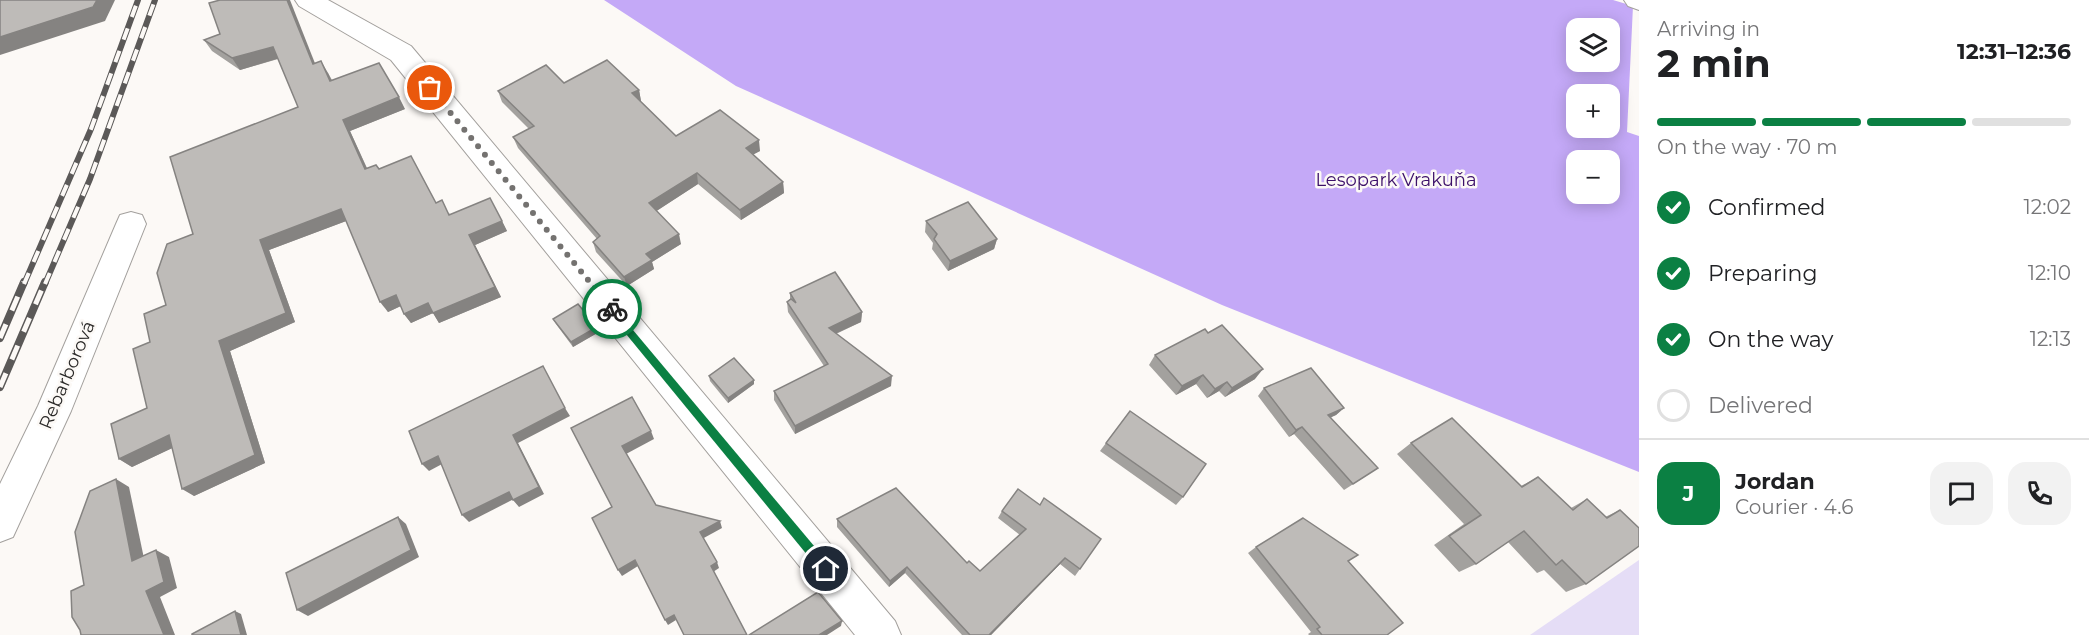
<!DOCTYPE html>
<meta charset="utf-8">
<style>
body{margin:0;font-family:Montserrat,sans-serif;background:#f2f2f2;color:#202124;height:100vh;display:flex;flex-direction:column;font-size:22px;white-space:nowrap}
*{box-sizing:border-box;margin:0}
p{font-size:20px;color:#757577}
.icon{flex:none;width:33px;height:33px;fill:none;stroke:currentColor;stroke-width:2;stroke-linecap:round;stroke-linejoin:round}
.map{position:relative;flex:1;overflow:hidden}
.drawer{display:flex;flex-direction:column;background:#fff;width:450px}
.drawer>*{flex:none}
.fabs{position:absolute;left:1566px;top:18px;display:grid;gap:12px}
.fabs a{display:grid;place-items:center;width:54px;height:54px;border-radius:12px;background:#fff;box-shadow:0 3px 15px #0003;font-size:30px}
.pin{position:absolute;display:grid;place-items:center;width:51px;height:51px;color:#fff;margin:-26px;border:3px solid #fff;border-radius:50%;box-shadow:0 2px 6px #0007}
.courier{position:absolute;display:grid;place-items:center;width:60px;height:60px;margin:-30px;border:4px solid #0b8043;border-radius:50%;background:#fff;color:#222;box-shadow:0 2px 8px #0007}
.overview em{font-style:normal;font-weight:700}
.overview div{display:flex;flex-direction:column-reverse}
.overview{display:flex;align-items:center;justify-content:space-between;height:102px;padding:0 18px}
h1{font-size:39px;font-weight:700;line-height:45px}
.bar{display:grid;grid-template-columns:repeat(4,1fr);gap:9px 6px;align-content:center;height:72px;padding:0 18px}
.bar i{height:8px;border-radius:4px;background:#e0e0e0}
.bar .on{background:#0b8043}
.bar p{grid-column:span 4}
.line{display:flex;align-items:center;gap:15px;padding:0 18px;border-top:2px solid #e0e0e0}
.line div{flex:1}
.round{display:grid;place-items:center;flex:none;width:63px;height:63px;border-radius:18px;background:#f2f2f2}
ol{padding:0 18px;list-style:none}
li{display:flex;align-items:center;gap:18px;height:66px}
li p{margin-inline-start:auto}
li .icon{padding:6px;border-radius:50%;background:#0b8043;color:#fff;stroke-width:4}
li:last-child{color:#757577}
li i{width:33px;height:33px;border:3px solid #e0e0e0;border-radius:50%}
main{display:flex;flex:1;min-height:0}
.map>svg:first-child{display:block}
.green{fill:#e5ddf6}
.forest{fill:#c4a9f7;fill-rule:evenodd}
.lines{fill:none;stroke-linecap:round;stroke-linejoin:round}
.street-casing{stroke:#a3a09d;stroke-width:2}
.street{fill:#fff;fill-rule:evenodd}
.rail-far1-casing{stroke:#5b5958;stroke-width:6}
.rail-casing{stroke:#5b5958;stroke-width:8}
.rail-far1{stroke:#fcf9f6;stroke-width:4;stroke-dasharray:12;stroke-linecap:butt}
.rail{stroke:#fcf9f6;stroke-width:5;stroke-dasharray:15;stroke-linecap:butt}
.wall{fill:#a3a19e}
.shaded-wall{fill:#858381}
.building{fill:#bebbb8;stroke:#858381;stroke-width:1.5}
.route{fill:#0b8043}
.done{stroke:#747270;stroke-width:6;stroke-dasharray:0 10.8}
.labels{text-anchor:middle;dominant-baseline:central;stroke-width:5;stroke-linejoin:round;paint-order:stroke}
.park-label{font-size:18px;fill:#3c1069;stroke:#fcf9f6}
.street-label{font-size:18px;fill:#2a2928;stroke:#fcf9f6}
</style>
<main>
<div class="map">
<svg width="1639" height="635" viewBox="0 0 1639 635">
<rect width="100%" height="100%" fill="#fcf9f6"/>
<path class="green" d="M1639,560V635H1530Z"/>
<path class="forest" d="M604,0H1613L1633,6L1627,132L1639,136V472L1222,305L736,86ZM1576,28H1610V62H1576ZM1576,94H1610V128H1576ZM1576,160H1610V194H1576Z"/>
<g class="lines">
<defs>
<g id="street">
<path d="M295,0H328L411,46L895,621L901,635H855L391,60L299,6Z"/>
<path d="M1624,0H1639V10L1628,6Z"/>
<path d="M131,212L142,215L146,224L71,411L13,537L0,542V484L38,406L116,224L120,215Z"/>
</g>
</defs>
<use href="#street" class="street-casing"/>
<use href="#street" class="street"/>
<defs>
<g id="rail-far1">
<path d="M24,284L91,129L138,0"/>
<path d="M45,284L90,179L155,0"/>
</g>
<g id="rail">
<path d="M0,338L24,282"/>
<path d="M0,387L45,282"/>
</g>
</defs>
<use href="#rail-far1" class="rail-far1-casing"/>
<use href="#rail" class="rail-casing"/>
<use href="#rail-far1" class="rail-far1"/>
<use href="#rail" class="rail"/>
</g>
<g class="wall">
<path d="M204,40L315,64L328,73L332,80L405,109L350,131L367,168L379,169L436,203L450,214L502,221L507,231L475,245L501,297L439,323L433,313L411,323L404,314L401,306L388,312L346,221L269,250L295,322L230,351L265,463L194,496L172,448L132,467L119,459L147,408L150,342L166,305L193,234L298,107L278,59L240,70L212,51Z"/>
<path d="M564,83L639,90L641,101H640L676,136L760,151L753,154L783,182L784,193L741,220L698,184L656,211L681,244L652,262L654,269L627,286L596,252L593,242L597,239L518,148L513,137L529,129L502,102L498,91Z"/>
<path d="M926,221L997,239L994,249L948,271L932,249L933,243L925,232Z"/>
<path d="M790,293L862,312L861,322L836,334L891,386L795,434L774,400V391L824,366L788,312L787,302L790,299Z"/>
<path d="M553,319L597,327L599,332L573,347L556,324Z"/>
<path d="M1155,355L1255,379L1225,397L1219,391L1207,398L1196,384L1176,395L1149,365Z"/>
<path d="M709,376L754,380V384L728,403L710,381Z"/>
<path d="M1264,388L1344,408L1336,415L1331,417L1369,474L1344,490L1294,434L1289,437L1258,396Z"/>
<path d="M1106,443L1183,497L1176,505L1100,451Z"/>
<path d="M1411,443L1521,486L1538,477L1571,508L1587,499L1605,517L1620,510L1586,584L1566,592L1544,570L1537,573L1508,542L1476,564L1459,572L1434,545L1464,524L1397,454Z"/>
<path d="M1002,511L1080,569L1075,576L1060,564L991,635H962L905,573L889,587L837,527V519L967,563L980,571L1020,535L998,518Z"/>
<path d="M1256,547L1348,561L1387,635H1309L1308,634L1311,632L1248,553Z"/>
</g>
<g class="shaded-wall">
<path d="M97,0H115L105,21L0,55V37Z"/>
<path d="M287,0H290L320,76L313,64Z"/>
<path d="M273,47L280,58L240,70L232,58Z"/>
<path d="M321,61L328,73L337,92L330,81Z"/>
<path d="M639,90L641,101L635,104L632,93Z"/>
<path d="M399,97L405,109L350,131L372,180L365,169L343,120Z"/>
<path d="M759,140L760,151L747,158L746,148Z"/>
<path d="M697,173L698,184L652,214L649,203Z"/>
<path d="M783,182L784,193L741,220L740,210Z"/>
<path d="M341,209L349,220L269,250L295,322L230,351L265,463L194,496L182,489L219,341L260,240Z"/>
<path d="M502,221L507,231L475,245L501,297L439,323L433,313L411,323L404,314L469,235Z"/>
<path d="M679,234L681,244L652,262L654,269L627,286L624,277L646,254Z"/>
<path d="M997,239L994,249L948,271L950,261Z"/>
<path d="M396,295L403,305L388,312L380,302Z"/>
<path d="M862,312L861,322L828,337L829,328Z"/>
<path d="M597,327L599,332L573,347L571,342Z"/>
<path d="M1263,369L1255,379L1225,397L1232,388Z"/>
<path d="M1203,375L1196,384L1176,395L1182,386Z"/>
<path d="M892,376L891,386L795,434V426Z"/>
<path d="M754,380V384L728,403V398Z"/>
<path d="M1227,382L1219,391L1207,398L1215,389Z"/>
<path d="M565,408L570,416L518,443L544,494L519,507L513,500V435Z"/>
<path d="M1344,408L1336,415L1321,422L1328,415Z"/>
<path d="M1302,427L1294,434L1289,437L1296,430Z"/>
<path d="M651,431L654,439L626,454L622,446Z"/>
<path d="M169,435L181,444L132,467L119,459Z"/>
<path d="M438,456L444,463L429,471L422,464Z"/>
<path d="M116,479L129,487L146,568L132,561Z"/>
<path d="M509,492L514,499L469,522L462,515Z"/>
<path d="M398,517L406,524L419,557L308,616L297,610Z"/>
<path d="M720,521L722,528L702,539L700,532Z"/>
<path d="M156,550L169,557L177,588L160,597L175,635H164L146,591Z"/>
<path d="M1065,558L1060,564L991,635H989Z"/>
<path d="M635,560L638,566L622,576L618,570Z"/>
<path d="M717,562L719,568L713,572L711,566Z"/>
<path d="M907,567L905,573L889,587L890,581Z"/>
<path d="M235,611L241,614L247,635H241Z"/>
<path d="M674,615L676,620L668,625L665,620Z"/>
<path d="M842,621L841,626L827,635H819Z"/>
</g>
<g class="building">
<path d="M0,0H97L93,7L0,37Z"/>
<path d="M220,0H287L313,64L321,61L330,81L379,63L399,97L343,120L365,169L376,165L379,169L411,156L436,203L442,200L449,215L490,198L502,221L469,235L495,287L433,313L428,303L404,314L396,295L380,302L341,209L260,240L286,313L219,341L255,455L182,489L169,435L119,459L111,424L147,408L133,349L150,342L144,314L166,305L157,273L167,244L193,234L170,157L298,107L273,47L232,58L204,40L220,34L209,3Z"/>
<path d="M607,60L639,90L632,93L676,136L720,110L759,140L746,148L783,182L740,210L697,173L649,203L679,234L646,254L652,260L624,277L593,242L600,236L513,137L534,126L498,91L546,65L564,83Z"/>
<path d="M968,202L997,239L950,261L934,239L937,234L926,221Z"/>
<path d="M835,272L862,312L829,328L892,376L795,426L774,391L828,364L787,302L791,299L796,303L790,293Z"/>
<path d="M578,304L597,327L571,342L553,319Z"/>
<path d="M1222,325L1263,369L1232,388L1227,382L1215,389L1203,375L1182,386L1155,355L1205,329L1208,333Z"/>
<path d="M734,358L754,380L728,398L709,376Z"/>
<path d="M543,366L565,408L513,435L539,487L513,500L509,492L462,515L438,456L422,464L409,431Z"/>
<path d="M1311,368L1344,408L1328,415L1378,468L1353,484L1302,427L1296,430L1264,388Z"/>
<path d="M632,397L651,431L622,446L656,505L720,521L700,532L717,562L711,566L747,635H684L674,615L665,620L635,560L618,570L592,518L612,507L571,428Z"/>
<path d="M1130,411L1206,464L1183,497L1106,443Z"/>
<path d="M1452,418L1522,487L1538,477L1573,510L1587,499L1607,518L1620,510L1639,528V546L1586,584L1562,560L1556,565L1524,531L1476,564L1449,536L1481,515L1411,443Z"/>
<path d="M116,479L132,561L156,550L164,582L146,591L164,635H81L80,630L72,617L71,591L84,585L75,532L90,491Z"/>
<path d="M896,488L967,563L969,561L980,571L1026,529L1002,511L1018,489L1040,505L1044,498L1101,539L1080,569L1065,558L989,635H970L907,567L890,581L837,519Z"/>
<path d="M398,517L411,550L297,610L286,573Z"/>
<path d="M1303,518L1358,555L1348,561L1403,623L1387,635H1322L1317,629L1320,627L1256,547Z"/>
<path d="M818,592L842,621L819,635H749Z"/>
<path d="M235,611L241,635H192V634Z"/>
</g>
<path class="route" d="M612,305L830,565V573H822L608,312L607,309Z"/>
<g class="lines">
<path class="done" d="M430,88L612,309"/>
</g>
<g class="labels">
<g class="park-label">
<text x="1396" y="180">Lesopark Vrakuňa</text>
</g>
<g class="street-label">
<text transform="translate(67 375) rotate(-67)">Rebarborová</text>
</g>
</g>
</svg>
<div class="fabs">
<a><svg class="icon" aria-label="layers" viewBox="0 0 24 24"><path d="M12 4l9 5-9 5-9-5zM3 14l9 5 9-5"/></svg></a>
<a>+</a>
<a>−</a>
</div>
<div class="pin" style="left:430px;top:88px;background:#ea580c"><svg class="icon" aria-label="bag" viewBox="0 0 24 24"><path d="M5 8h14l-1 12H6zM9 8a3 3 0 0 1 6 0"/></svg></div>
<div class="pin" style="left:826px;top:569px;background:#1f2937"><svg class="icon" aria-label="home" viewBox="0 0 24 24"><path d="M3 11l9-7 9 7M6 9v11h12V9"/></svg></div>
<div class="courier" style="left:612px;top:309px"><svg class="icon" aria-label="bike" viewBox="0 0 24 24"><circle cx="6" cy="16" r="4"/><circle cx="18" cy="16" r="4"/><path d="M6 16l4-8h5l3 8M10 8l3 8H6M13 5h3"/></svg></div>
</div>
<section class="drawer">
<div class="overview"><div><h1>2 min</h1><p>Arriving in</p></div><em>12:31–12:36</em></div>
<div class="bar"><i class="on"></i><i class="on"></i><i class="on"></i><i></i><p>On the way · 70 m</p></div>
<ol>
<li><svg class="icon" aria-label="check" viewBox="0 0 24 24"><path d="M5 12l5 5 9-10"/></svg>Confirmed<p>12:02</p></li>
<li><svg class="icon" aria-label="check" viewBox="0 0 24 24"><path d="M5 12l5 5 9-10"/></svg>Preparing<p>12:10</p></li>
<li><svg class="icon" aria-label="check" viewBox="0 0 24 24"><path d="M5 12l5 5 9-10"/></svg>On the way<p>12:13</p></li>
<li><i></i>Delivered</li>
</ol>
<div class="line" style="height:108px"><b class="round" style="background:#0b8043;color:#fff">J</b><div><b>Jordan</b><p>Courier · 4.6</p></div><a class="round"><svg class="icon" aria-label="chat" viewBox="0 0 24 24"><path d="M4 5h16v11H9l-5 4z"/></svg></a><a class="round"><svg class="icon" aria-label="phone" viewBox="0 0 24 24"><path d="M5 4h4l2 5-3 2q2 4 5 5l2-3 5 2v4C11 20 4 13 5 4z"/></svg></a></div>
</section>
</main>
